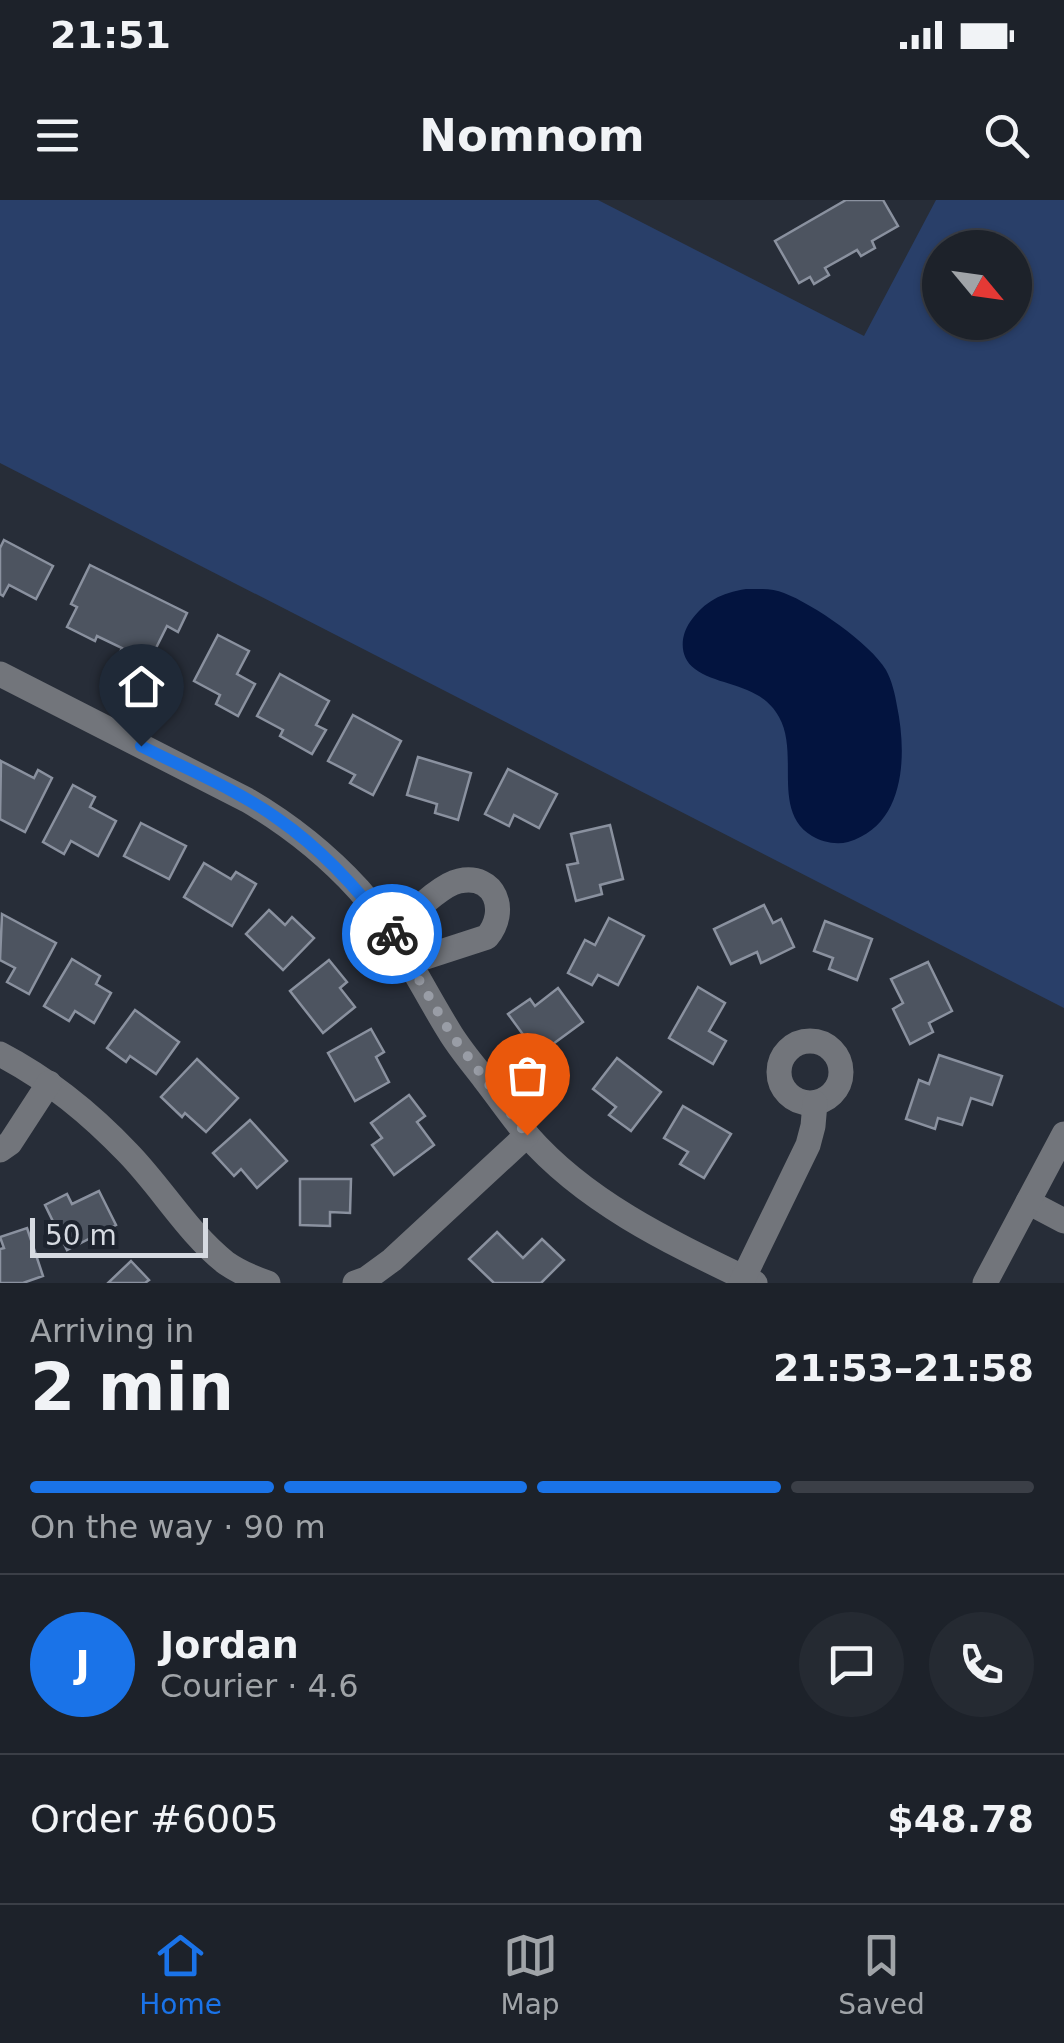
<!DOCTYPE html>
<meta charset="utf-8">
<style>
body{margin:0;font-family:"DejaVu Sans",sans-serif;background:#252a32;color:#f1f3f6;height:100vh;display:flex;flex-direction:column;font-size:38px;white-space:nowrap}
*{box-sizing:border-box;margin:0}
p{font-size:32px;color:#a0a4a8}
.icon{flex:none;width:55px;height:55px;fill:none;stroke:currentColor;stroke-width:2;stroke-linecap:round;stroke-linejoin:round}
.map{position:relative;height:1083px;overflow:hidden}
.drawer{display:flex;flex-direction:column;background:#1d222a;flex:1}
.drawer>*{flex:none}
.needle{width:65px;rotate:119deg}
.fabs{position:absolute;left:922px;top:30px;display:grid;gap:20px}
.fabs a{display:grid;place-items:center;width:110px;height:110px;border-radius:50%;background:#1d222a;box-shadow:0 2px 8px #0004,0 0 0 2px #3b3f47;font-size:50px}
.scale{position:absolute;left:30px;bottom:25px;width:178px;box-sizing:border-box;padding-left:10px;border:5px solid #d6dae1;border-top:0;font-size:28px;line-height:35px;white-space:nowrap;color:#d6dae1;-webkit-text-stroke:8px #1d232e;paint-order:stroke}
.pin{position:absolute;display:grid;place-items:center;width:85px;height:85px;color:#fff;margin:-102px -42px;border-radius:50% 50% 50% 0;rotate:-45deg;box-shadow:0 0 10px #0007}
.pin .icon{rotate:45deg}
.courier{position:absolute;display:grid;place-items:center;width:100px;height:100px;margin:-50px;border:8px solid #1a73e8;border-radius:50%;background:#fff;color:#222;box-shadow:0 2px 12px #0007}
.head em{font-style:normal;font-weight:800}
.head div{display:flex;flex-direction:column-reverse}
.head{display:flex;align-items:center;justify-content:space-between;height:170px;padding:0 30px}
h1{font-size:65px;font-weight:800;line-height:75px}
.bar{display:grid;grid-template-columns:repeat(4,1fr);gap:15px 10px;align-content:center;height:120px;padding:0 30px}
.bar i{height:12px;border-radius:8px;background:#3b3f47}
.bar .on{background:#1a73e8}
.bar p{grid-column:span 4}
.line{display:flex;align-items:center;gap:25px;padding:0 30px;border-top:2px solid #3b3f47}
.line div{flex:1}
.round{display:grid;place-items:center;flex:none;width:105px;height:105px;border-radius:52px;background:#252a32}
.status{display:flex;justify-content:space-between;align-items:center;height:70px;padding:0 50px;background:#1d222a;direction:ltr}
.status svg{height:28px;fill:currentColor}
header{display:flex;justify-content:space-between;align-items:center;height:130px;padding:0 30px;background:#1d222a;font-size:45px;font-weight:800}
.menu{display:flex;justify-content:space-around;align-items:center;height:140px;border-top:2px solid #3b3f47;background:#1d222a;font-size:28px;color:#a0a4a8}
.menu a{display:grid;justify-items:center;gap:5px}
.menu .on{color:#1a73e8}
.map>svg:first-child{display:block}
.green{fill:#293f69;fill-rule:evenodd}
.water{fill:#03143f}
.building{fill:#4d5460;stroke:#8a919f;stroke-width:2.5}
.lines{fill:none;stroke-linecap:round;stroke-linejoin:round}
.minor{stroke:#72757b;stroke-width:25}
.done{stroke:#999da6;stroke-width:10;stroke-dasharray:0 18}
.route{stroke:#1a73e8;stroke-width:12}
</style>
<div class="status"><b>21:51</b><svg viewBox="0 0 49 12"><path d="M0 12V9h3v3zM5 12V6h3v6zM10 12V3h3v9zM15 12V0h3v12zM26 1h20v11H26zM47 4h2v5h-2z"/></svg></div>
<header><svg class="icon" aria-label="menu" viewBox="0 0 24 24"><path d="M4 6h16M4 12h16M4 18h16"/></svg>Nomnom<svg class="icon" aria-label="search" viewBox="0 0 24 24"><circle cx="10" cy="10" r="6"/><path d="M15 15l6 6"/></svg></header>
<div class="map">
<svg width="1064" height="1083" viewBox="0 0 1064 1083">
<rect width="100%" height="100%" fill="#272d38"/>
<path class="green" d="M0,0H598L864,136L936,0H1064V808L0,263ZM940,48H1015V122H940Z"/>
<path class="water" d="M746,389C758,389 773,388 784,393C813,404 870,443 886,470C892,481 895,494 897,506C907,554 906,625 848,642C836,645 822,642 812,636C771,611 800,554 779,517C761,483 719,487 695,469C679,458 680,436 690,422C705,401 721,393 746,389Z"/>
<g class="building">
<path d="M846,0H883L898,26L872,41L875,48L861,56L857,50L825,68L829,75L814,84L810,77L799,83L775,41Z"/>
<path d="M4,340L53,366L36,399L9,385L3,396L0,394V348Z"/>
<path d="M90,365L187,413L178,432L167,426L145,470L118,456L122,448L97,436L95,441L67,427L77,407L71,404Z"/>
<path d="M218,435L249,451L237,474L255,484L238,516L216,504L220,495L194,481Z"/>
<path d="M280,474L329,501L316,525L326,530L312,554L280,536L283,530L257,516Z"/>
<path d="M353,515L401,541L373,595L350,583L355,575L328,561Z"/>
<path d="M418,557L471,573L458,620L435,613L437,604L407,595Z"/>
<path d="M1,561L34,578L38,570L52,578L25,632L0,619Z"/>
<path d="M508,569L557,594L539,628L514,615L509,626L485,614Z"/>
<path d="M73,585L95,597L90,607L116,621L98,656L71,641L64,654L43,642Z"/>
<path d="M141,623L186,646L169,679L124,656Z"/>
<path d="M610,625L623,679L600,685L602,694L576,701L567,665L578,663L571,634Z"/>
<path d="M204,663L231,679L236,672L256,684L232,726L184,697Z"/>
<path d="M764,705L773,723L781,719L794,747L761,763L757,752L731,764L714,729Z"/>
<path d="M269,710L285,725L292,717L314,738L283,770L246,734Z"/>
<path d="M2,714L56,743L29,794L7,782L15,768L0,760Z"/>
<path d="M609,718L644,736L618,785L598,775L592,785L568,773L585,740L595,745Z"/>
<path d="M825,721L872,739L857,780L829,769L833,758L814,751Z"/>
<path d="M72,759L100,776L96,784L111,793L94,823L75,811L69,821L44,806Z"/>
<path d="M329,760L347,782L340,788L355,807L323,833L290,791Z"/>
<path d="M928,762L952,811L929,823L933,832L910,844L893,809L903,803L891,779Z"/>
<path d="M698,787L725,803L709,831L726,841L713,864L669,838Z"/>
<path d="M558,788L583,822L538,855L508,814L530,799L535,806Z"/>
<path d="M135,810L179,842L156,874L130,856L126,862L107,848Z"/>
<path d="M371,829L384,852L376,857L389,882L355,901L328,853Z"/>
<path d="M939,855L1002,876L992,905L971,898L962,925L938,918L935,929L906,919L919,880L929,884Z"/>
<path d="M617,858L661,892L631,931L609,915L616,907L593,889Z"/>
<path d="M197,859L238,898L206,932L185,913L182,917L161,897Z"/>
<path d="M409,895L425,916L417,922L434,945L394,975L372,945L382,938L371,923Z"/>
<path d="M683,906L731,934L704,978L680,964L688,952L664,938Z"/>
<path d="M250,920L287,961L257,988L241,969L234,976L213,953Z"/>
<path d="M300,979H351L350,1013L330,1012V1026L300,1025Z"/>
<path d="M99,991L116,1025L67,1050L45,1005L67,994L72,1004Z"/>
<path d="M27,1028L43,1076L23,1083H0V1049L4,1048L0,1037Z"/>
<path d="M497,1032L523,1058L542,1039L564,1060L541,1083H494L469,1059Z"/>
<path d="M131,1061L149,1080L145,1083H108Z"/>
</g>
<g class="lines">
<g class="minor">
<path d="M0,474L247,600C288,624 326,654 359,690C396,732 420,784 449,831C459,848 473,864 485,880C499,898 512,917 527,935C587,1004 674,1044 755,1083"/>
<path d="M391,733C408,719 439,685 459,681C495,673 509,711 487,737L410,762"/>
<circle cx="810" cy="872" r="31"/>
<path d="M0,854C48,879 91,914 128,953C162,988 188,1033 226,1063C239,1072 253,1078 268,1083"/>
<path d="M0,950L10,943L49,883"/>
<path d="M1028,1002L1064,1021"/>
<path d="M355,1083L366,1079L392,1060L527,935"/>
<path d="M741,1083L808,945L813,926L815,903"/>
<path d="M985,1083L1064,934"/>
</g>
</g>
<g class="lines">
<path class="done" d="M392,734L451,834L527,935"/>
<path class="route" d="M141,546C186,569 236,589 278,619C323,650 359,690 392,734"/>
</g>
</svg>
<div class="fabs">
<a><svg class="needle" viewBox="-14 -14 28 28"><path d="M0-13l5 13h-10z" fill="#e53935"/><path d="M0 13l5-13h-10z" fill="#a0a4a8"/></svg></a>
</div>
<div class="scale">50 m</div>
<div class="pin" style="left:527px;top:935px;background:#ea580c"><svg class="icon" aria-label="bag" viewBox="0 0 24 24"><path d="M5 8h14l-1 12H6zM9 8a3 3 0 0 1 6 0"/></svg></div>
<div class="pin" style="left:141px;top:546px;background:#1f2937"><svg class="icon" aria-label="home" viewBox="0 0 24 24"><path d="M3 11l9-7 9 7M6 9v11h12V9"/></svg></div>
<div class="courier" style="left:392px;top:734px"><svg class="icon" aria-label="bike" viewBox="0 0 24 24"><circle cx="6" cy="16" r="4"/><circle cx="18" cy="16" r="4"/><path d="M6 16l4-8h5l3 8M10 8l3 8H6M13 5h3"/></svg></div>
</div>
<section class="drawer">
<div class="head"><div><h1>2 min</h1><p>Arriving in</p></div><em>21:53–21:58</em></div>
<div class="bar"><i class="on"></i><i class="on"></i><i class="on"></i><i></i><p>On the way · 90 m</p></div>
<div class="line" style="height:180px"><b class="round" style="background:#1a73e8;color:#fff">J</b><div><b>Jordan</b><p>Courier · 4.6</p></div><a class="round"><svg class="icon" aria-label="chat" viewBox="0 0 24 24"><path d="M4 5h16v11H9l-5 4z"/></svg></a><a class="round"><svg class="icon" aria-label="phone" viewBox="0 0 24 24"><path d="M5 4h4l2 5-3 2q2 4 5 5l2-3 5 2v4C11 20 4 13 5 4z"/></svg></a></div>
<div class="line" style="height:130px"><div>Order #6005</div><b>$48.78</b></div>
</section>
<nav class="menu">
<a class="on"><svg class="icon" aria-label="home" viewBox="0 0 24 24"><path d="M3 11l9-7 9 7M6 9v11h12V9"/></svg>Home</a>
<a><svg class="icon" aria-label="map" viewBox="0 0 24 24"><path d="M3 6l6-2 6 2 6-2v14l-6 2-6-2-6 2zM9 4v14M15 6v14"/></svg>Map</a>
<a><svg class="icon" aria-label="saved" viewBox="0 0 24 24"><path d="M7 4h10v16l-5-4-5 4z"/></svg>Saved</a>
</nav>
